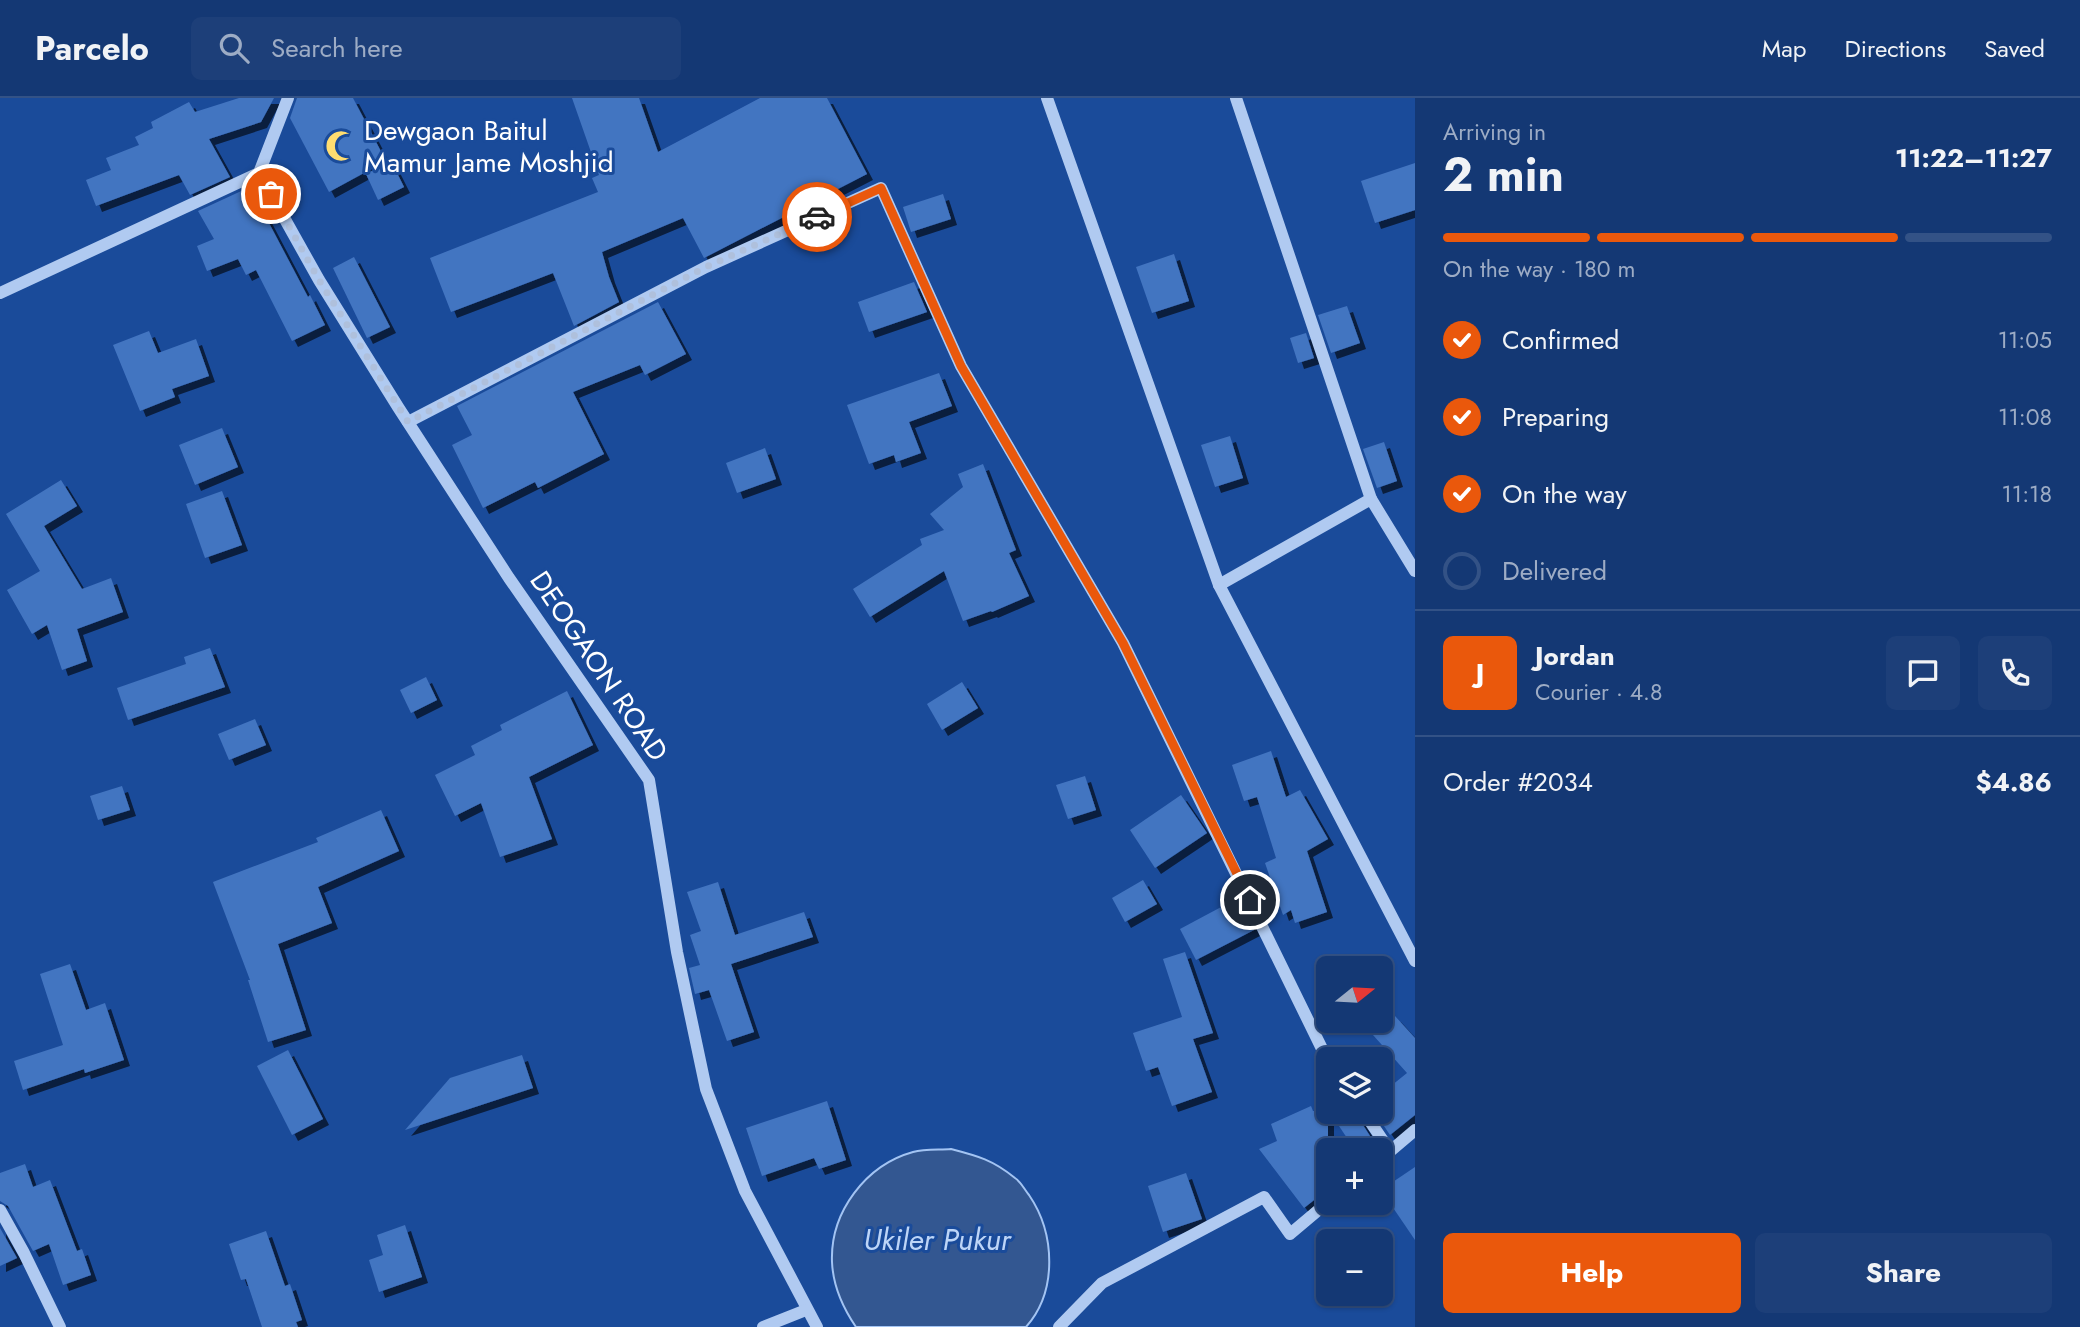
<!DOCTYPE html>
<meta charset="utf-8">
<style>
body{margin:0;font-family:Jost,sans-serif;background:#1d3f79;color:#f1f3f6;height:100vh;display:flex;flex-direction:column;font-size:26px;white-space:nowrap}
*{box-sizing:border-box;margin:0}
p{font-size:23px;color:#9dacc5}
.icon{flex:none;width:38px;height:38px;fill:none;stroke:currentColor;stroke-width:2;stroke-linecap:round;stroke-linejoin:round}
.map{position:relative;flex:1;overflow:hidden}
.panel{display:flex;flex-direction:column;background:#143874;width:665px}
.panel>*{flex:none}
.needle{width:46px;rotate:72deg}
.fabs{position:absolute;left:1316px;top:858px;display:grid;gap:14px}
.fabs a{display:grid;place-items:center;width:77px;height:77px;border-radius:10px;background:#143874;box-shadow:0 2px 5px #0004,0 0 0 2px #335286;font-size:35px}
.pin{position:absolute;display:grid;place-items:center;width:60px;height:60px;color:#fff;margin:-30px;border:4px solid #fff;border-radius:50%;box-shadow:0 2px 7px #0007}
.courier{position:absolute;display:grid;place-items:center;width:70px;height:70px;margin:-35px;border:5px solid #ea580c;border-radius:50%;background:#fff;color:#222;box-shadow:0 2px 9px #0007}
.overview em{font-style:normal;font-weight:700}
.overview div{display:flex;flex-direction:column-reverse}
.overview{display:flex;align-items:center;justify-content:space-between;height:119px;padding:0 28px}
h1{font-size:46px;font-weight:700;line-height:52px}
.bar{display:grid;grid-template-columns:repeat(4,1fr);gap:10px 7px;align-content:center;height:84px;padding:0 28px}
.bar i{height:9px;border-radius:5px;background:#335286}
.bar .on{background:#ea580c}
.bar p{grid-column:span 4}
.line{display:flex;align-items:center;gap:18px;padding:0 28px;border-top:2px solid #335286}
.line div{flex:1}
.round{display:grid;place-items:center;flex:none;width:74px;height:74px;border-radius:10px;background:#1d3f79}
ol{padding:0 28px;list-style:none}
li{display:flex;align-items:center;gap:21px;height:77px}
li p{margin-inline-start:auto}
li .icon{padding:7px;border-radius:50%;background:#ea580c;color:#fff;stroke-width:4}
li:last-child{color:#9dacc5}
li i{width:38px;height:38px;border:4px solid #335286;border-radius:50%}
.action{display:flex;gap:14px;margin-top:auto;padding:14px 28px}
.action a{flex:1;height:80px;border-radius:10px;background:#ea580c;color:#fff;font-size:28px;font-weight:700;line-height:80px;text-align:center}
.action a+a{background:#1d3f79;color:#f1f3f6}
header{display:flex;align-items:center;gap:42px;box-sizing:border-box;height:98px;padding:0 35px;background:#143874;border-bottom:2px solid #335286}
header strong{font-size:33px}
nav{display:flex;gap:38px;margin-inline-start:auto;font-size:24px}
.search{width:490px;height:63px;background:#1d3f79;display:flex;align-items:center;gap:18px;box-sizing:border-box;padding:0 24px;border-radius:10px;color:#9dacc5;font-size:26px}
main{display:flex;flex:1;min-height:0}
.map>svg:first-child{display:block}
.water{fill:#335791;stroke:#a3c4f3;stroke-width:2}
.building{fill:#4375c1;filter:url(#shadow)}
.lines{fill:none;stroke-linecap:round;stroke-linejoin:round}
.minor{stroke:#b0caf1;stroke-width:12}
.done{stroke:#afc0dc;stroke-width:7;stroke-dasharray:0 12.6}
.route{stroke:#ea580c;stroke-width:9}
.labels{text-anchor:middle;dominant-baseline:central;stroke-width:6;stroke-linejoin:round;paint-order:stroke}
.poi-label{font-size:28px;fill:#fff;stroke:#1a4b9a;text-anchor:start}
.street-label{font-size:28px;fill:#fff;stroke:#1a4b9a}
.water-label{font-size:30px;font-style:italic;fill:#bdd5f7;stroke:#1a4b9a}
</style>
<header>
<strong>Parcelo</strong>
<div class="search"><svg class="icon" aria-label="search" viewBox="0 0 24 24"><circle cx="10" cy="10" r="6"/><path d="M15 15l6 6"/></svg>Search here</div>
<nav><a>Map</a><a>Directions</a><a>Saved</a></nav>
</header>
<main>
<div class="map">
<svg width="1415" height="1229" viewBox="0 0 1415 1229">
<defs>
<filter id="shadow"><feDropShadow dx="6" dy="6" stdDeviation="0" flood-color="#0009"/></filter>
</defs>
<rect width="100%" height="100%" fill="#1a4b9a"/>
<path class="water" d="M951,1051C978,1058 993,1062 1015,1080C1021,1084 1024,1091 1029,1097C1055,1135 1058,1193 1026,1229H856C843,1210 833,1187 832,1164C830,1114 866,1067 913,1054C925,1051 939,1052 951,1051Z"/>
<g class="building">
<path d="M239,0H274L261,24L209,41L230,79L190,97L179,77L96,108L86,82L111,72L106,60L139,47L135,39L153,30L151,24L189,4L195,14Z"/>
<path d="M297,0H353L386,63L329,94L290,20Z"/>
<path d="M572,0H639L658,54L760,0H827L867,76L704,160L683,120L602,154L609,179L619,204L574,228L553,175L451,214L430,160L598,94L592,80L599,77Z"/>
<path d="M391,63L404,89L378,102L366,76Z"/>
<path d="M1415,65V112L1375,125L1361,83Z"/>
<path d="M250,89L308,199L310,197L325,227L292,243L256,172L246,177L238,161L207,173L197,148L214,141L198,113Z"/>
<path d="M943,96L951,121L911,134L903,109Z"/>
<path d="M1174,156L1189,203L1152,215L1136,169Z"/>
<path d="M354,159L390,229L367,240L333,170Z"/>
<path d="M914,184L927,214L869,234L858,204Z"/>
<path d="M658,204L686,256L645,277L640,267L573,294L604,356L538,390L535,384L483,410L452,347L472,337L457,308Z"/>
<path d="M1347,208L1360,245L1331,255L1318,217Z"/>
<path d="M149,233L158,255L196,241L209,278L172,291L175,299L140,313L113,247Z"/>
<path d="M1306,235L1314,260L1298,265L1290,240Z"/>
<path d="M939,275L952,308L909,324L921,355L896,364L894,357L869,366L847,307Z"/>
<path d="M222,330L238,369L195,387L179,347Z"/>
<path d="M1230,338L1243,380L1215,389L1201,347Z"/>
<path d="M1384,344L1397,383L1377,390L1363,351Z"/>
<path d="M765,350L776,381L737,395L726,365Z"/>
<path d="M983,366L1016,452L1009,455L1029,498L992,514L991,513L963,523L944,473L870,519L853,491L922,447L920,441L944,432L930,416L963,389L958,376Z"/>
<path d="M61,382L77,408L44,428L82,491L111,480L123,514L77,531L87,563L62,572L47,527L32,536L7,492L40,473L6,416Z"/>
<path d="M222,393L242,447L205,460L186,406Z"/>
<path d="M210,550L225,589L128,622L117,590L186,566L184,559Z"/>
<path d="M426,579L437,602L411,615L400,592Z"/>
<path d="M962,584L978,610L942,632L927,606Z"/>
<path d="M567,593L593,647L529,679L552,741L500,759L481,705L455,718L435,677L475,657L471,648L502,632L500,627Z"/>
<path d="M255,621L266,647L229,662L218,636Z"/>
<path d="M1271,653L1286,699L1300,692L1328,741L1307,753L1327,814L1295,825L1291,812L1283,817L1265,765L1276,760L1257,699L1244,703L1232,667Z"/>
<path d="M1085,678L1096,712L1068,721L1056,687Z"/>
<path d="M122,688L130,712L98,722L90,698Z"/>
<path d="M1181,697L1207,735L1155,770L1130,732Z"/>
<path d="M381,712L399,753L318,789L332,825L278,846L306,932L268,944L248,882H250L213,784L318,744L316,740Z"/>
<path d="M1143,782L1157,806L1125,824L1112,800Z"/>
<path d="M718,784L735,837L804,814L813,839L731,866L754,934L727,943L709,892L695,896L689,870L700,867L690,837L701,833L687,794Z"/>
<path d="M1238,800L1254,832L1196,862L1180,831Z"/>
<path d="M1185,854L1213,935L1193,941L1212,994L1172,1008L1158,969L1146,973L1133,935L1182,919L1163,861Z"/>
<path d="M70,866L86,912L105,905L124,962L85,975L84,971L23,992L14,963L63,947L40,876Z"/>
<path d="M1395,918L1415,940V1017L1390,1037L1374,1013H1381V996L1407,975L1373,937Z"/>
<path d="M288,952L323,1021L292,1037L257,968Z"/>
<path d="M522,957L533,990L405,1032L450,980Z"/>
<path d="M827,1003L846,1062L819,1071L814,1060L762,1078L746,1030Z"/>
<path d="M1311,1008L1313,1013H1328V1091L1304,1110L1259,1051L1277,1043L1271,1026Z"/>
<path d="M1329,1013H1354L1379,1052H1355Z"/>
<path d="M25,1066L33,1089L50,1082L77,1153L82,1151L91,1177L63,1187L49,1146L33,1153L8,1108L0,1103V1075Z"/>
<path d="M1415,1069V1142L1381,1092Z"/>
<path d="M1186,1075L1202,1121L1163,1134L1148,1088Z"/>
<path d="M405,1127L422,1179L379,1194L369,1162L383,1157L377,1137Z"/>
<path d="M0,1130L17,1160L0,1168Z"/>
<path d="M266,1133L285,1188L290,1186L302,1222L296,1224L298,1229H262L246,1181L241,1182L229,1146Z"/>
</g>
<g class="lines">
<g class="minor">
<path d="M288,0L259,75L319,182L398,309L509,480L649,682L677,854L706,991L745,1093L817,1229"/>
<path d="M1047,0L1219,487L1415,863"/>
<path d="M1236,0L1371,401"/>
<path d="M0,195L259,75"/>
<path d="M408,324L706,169L881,90L961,268L1123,545L1328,963"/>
<path d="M1219,487L1371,401L1415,473"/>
<path d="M1363,1013L1390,1053"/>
<path d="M1381,1061L1415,1032"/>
<path d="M0,1112L24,1155L60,1229"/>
<path d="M763,1229L806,1212"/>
<path d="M1059,1229L1102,1185L1264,1099L1290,1136L1328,1104"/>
</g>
</g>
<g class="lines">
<path class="done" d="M271,96L319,182L408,324L706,169L817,119"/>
<path class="route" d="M817,119L881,90L961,268L1123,545L1250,802"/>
</g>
<defs>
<symbol id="mosque-bare" viewBox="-9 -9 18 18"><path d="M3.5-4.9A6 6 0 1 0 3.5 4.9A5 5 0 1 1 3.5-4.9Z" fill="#ffdd70" stroke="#1a4b9a" stroke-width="2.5" paint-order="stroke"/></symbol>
</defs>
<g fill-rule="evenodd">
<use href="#mosque-bare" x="319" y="26" width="44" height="44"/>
</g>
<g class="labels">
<g class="poi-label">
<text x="364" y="32">Dewgaon Baitul<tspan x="364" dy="32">Mamur Jame Moshjid</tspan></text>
</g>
<g class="street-label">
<text transform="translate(599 568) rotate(56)">DEOGAON ROAD</text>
</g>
<g class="water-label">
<text x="937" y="1141">Ukiler Pukur</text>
</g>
</g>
</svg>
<div class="fabs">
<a><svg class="needle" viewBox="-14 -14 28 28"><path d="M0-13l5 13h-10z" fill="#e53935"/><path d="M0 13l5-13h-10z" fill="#9dacc5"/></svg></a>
<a><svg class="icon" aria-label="layers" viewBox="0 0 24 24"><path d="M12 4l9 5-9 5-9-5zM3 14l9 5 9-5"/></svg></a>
<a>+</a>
<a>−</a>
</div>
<div class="pin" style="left:271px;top:96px;background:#ea580c"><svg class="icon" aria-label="bag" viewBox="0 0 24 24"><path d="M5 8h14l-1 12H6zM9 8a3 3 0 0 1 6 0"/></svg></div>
<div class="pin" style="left:1250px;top:802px;background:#1f2937"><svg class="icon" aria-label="home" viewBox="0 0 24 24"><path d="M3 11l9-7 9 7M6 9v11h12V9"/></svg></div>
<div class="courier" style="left:817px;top:119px"><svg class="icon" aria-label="car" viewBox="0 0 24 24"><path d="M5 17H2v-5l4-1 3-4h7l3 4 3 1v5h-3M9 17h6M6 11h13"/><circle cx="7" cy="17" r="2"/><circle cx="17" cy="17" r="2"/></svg></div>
</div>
<section class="panel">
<div class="overview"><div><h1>2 min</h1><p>Arriving in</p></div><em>11:22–11:27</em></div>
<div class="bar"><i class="on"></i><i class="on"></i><i class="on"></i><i></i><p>On the way · 180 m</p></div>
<ol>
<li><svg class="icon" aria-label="check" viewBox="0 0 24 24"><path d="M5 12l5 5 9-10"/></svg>Confirmed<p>11:05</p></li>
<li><svg class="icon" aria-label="check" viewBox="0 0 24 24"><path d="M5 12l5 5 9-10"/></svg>Preparing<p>11:08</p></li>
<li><svg class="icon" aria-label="check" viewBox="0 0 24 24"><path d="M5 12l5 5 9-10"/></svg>On the way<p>11:18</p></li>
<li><i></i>Delivered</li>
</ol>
<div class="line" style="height:126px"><b class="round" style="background:#ea580c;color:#fff">J</b><div><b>Jordan</b><p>Courier · 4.8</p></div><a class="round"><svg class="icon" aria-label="chat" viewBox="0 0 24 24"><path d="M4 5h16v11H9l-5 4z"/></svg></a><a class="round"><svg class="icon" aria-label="phone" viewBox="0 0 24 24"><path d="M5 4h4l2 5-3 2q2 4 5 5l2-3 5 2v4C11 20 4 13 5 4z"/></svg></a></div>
<div class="line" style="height:91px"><div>Order #2034</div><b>$4.86</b></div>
<div class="action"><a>Help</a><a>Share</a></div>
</section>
</main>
